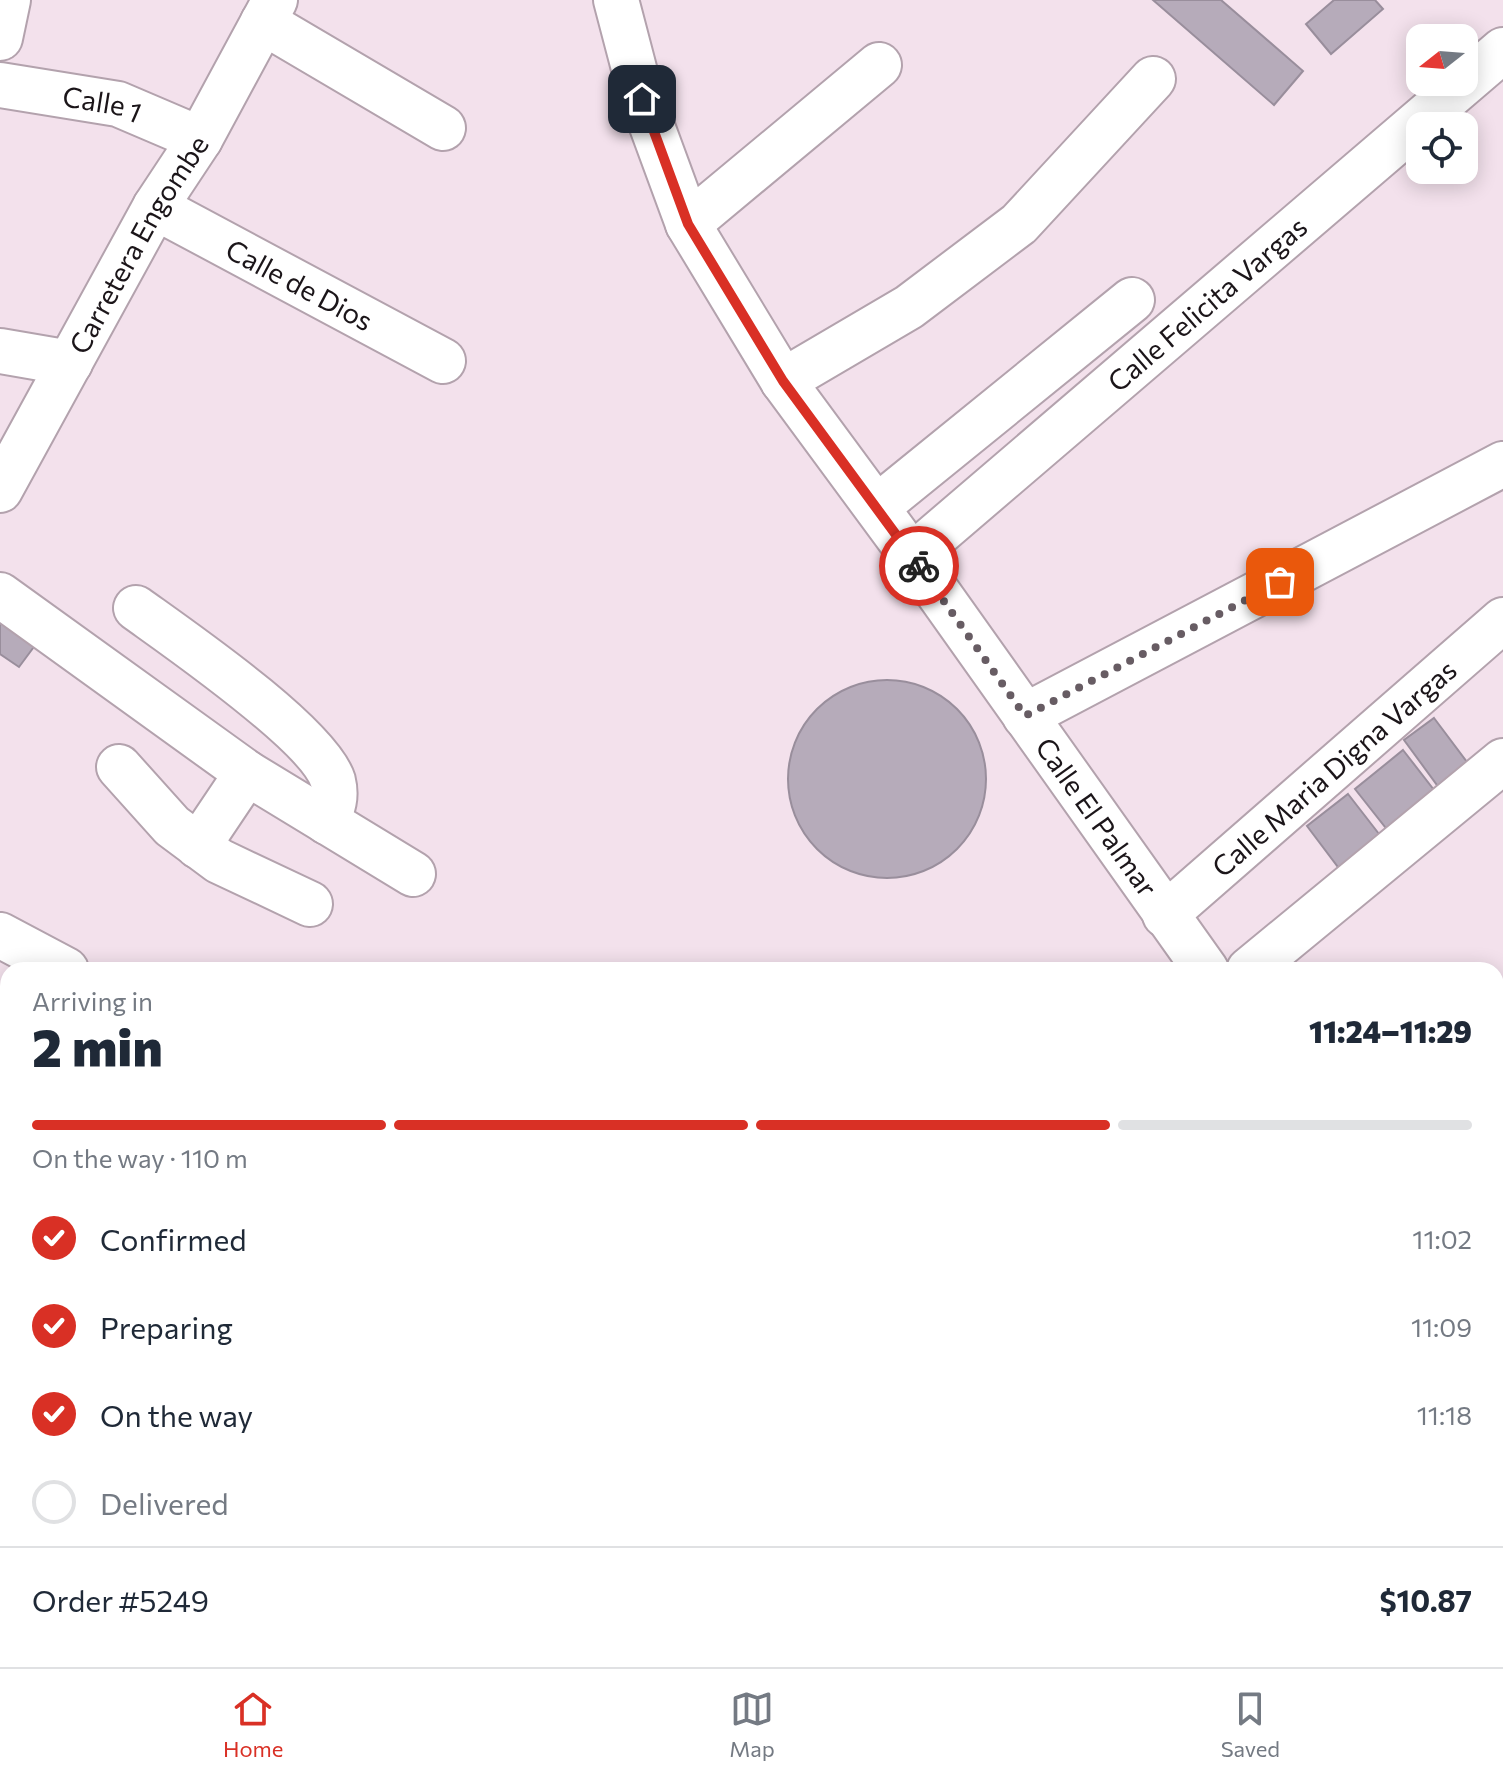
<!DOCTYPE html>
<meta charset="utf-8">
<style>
body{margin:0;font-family:Commissioner,sans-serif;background:#f6f6f7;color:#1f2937;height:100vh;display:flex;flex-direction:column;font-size:30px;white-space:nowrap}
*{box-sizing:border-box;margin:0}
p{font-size:26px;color:#747a83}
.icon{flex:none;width:44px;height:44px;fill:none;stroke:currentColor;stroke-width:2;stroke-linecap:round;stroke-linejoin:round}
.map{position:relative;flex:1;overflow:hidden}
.sheet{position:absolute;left:0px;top:962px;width:1504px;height:706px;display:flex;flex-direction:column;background:#fff;border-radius:24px 24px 0 0;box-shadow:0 4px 20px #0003}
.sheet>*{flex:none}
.needle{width:52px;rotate:253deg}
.tools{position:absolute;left:1406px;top:24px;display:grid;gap:16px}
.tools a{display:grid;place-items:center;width:72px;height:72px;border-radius:16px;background:#fff;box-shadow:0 4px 20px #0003;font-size:40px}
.pin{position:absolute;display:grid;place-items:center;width:68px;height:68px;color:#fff;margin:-34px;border-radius:16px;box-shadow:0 4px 12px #0006}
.courier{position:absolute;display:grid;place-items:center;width:80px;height:80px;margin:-40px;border:6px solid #d93025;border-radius:50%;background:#fff;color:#222;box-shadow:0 2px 10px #0007}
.headline em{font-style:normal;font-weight:800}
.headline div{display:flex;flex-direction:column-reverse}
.headline{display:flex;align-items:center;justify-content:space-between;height:136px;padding:0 32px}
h1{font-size:52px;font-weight:800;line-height:60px}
.bar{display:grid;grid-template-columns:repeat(4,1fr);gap:12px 8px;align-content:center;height:96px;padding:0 32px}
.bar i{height:10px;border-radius:6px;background:#e0e1e3}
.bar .on{background:#d93025}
.bar p{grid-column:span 4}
.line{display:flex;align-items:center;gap:20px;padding:0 32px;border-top:2px solid #e0e1e3}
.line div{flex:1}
ol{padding:0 32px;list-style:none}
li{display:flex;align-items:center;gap:24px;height:88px}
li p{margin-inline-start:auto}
li .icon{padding:8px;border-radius:50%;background:#d93025;color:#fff;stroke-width:4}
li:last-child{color:#747a83}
li i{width:44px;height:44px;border:4px solid #e0e1e3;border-radius:50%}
.dock{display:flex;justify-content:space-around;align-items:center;height:112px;border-top:2px solid #e0e1e3;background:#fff;font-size:22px;color:#747a83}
.dock a{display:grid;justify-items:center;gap:4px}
.dock .on{color:#d93025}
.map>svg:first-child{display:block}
.building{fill:#b6abba;stroke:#998e9c;stroke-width:2}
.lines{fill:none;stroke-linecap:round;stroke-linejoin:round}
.minor-casing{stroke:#b3a2ad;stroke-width:48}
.minor{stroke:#fff;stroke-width:44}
.done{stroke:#675c63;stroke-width:8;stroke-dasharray:0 14.4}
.route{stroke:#d93025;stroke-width:10}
.labels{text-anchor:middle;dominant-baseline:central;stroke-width:8;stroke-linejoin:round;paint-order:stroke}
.street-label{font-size:28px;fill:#1b1519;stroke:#f3e1ec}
</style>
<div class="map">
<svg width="1503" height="1667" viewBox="0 0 1503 1667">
<rect width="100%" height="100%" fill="#f3e1ec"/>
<g class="building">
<path d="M1153,0H1221L1303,71L1274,105Z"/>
<path d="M1334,0H1375L1383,9L1331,54L1306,24Z"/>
<path d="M0,612L39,640L19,667L0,654Z"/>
<circle cx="887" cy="779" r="99"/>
<path d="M1434,718L1476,774L1445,796L1404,740Z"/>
<path d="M1403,750L1441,799L1393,837L1355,789Z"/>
<path d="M1348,794L1386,843L1344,875L1307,826Z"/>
<path d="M0,1167L8,1172V1187L0,1200Z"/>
<path d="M0,1403L8,1412V1460L0,1466Z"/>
<path d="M863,1660H918L924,1666L870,1667Z"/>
</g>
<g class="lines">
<defs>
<g id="minor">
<path id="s1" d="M616,0L642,99L688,224L783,381L912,556L1206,970"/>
<path d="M263,22L443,128"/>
<path d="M0,38L8,0"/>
<path id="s2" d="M0,85L118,104L200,139"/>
<path id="s3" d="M155,207L443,361"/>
<path d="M688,224L879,65"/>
<path d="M0,351L70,363"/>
<path d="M783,381L909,307L1019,224L1153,79"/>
<path id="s4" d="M0,490L155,207L200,139L275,0"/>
<path d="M877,507L1132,300"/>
<path id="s5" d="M912,556L1503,50"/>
<path d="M0,595L247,773L413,874"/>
<path d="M136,608C179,639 319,735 333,781C337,797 333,807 327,822"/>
<path d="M1025,716L1503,464"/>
<path d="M119,767L172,826L219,861L310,904"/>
<path d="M198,846L247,773"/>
<path id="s6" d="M1165,915L1503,620"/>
<path d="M0,935L66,970"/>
<path d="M1249,970L1503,761"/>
<path d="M1496,1065L1503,1061"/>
<path d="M1496,1439L1503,1450"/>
<path d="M1496,1602L1503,1597"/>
<path d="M150,1660L157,1667"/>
<path d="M612,1660L613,1667"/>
<path d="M1079,1660L1084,1667"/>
<path d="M99,1667L105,1660"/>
<path d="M794,1667L803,1660"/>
<path d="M1411,1667L1420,1660"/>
</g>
</defs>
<use href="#minor" class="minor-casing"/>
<use href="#minor" class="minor"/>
</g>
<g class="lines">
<path class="done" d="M919,566L1025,716L1280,582"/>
<path class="route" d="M642,99L688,224L783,381L919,566"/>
</g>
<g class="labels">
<g class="street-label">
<text stroke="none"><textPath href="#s2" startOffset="104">Calle 1</textPath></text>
<text stroke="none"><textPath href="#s4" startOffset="282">Carretera Engombe</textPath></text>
<text stroke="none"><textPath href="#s3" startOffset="164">Calle de Dios</textPath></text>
<text stroke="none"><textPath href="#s5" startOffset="388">Calle Felicita Vargas</textPath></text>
<text stroke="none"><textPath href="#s6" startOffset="224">Calle Maria Digna Vargas</textPath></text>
<text stroke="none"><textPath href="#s1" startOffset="956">Calle El Palmar</textPath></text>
</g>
</g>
</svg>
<div class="tools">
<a><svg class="needle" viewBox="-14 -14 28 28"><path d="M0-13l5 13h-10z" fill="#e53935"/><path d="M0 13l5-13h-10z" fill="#747a83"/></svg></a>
<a><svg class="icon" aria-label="locate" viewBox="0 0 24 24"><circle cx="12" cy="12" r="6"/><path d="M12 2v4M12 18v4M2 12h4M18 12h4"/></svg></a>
</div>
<div class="pin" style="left:1280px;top:582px;background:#ea580c"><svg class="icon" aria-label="bag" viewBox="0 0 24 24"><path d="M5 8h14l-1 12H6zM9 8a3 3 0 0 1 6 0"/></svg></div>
<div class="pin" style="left:642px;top:99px;background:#1f2937"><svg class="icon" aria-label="home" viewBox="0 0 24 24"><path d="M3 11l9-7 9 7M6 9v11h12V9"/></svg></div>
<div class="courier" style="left:919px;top:566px"><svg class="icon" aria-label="bike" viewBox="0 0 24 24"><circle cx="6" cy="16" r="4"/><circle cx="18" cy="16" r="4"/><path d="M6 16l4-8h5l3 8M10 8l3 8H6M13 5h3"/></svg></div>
<section class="sheet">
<div class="headline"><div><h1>2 min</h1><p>Arriving in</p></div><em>11:24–11:29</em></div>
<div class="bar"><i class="on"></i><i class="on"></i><i class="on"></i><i></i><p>On the way · 110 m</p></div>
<ol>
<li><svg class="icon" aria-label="check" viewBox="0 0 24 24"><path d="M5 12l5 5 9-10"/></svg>Confirmed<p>11:02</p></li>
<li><svg class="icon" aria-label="check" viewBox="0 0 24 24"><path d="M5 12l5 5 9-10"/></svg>Preparing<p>11:09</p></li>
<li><svg class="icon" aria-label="check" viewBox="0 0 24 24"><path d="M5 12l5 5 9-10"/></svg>On the way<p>11:18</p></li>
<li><i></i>Delivered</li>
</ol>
<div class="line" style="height:104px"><div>Order #5249</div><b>$10.87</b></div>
</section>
</div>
<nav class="dock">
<a class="on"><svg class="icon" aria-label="home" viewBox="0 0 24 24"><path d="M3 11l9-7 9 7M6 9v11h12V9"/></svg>Home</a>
<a><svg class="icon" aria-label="map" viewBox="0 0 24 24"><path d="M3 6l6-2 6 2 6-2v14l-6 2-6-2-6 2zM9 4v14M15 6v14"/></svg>Map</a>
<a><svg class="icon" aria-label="saved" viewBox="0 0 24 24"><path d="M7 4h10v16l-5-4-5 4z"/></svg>Saved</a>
</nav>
